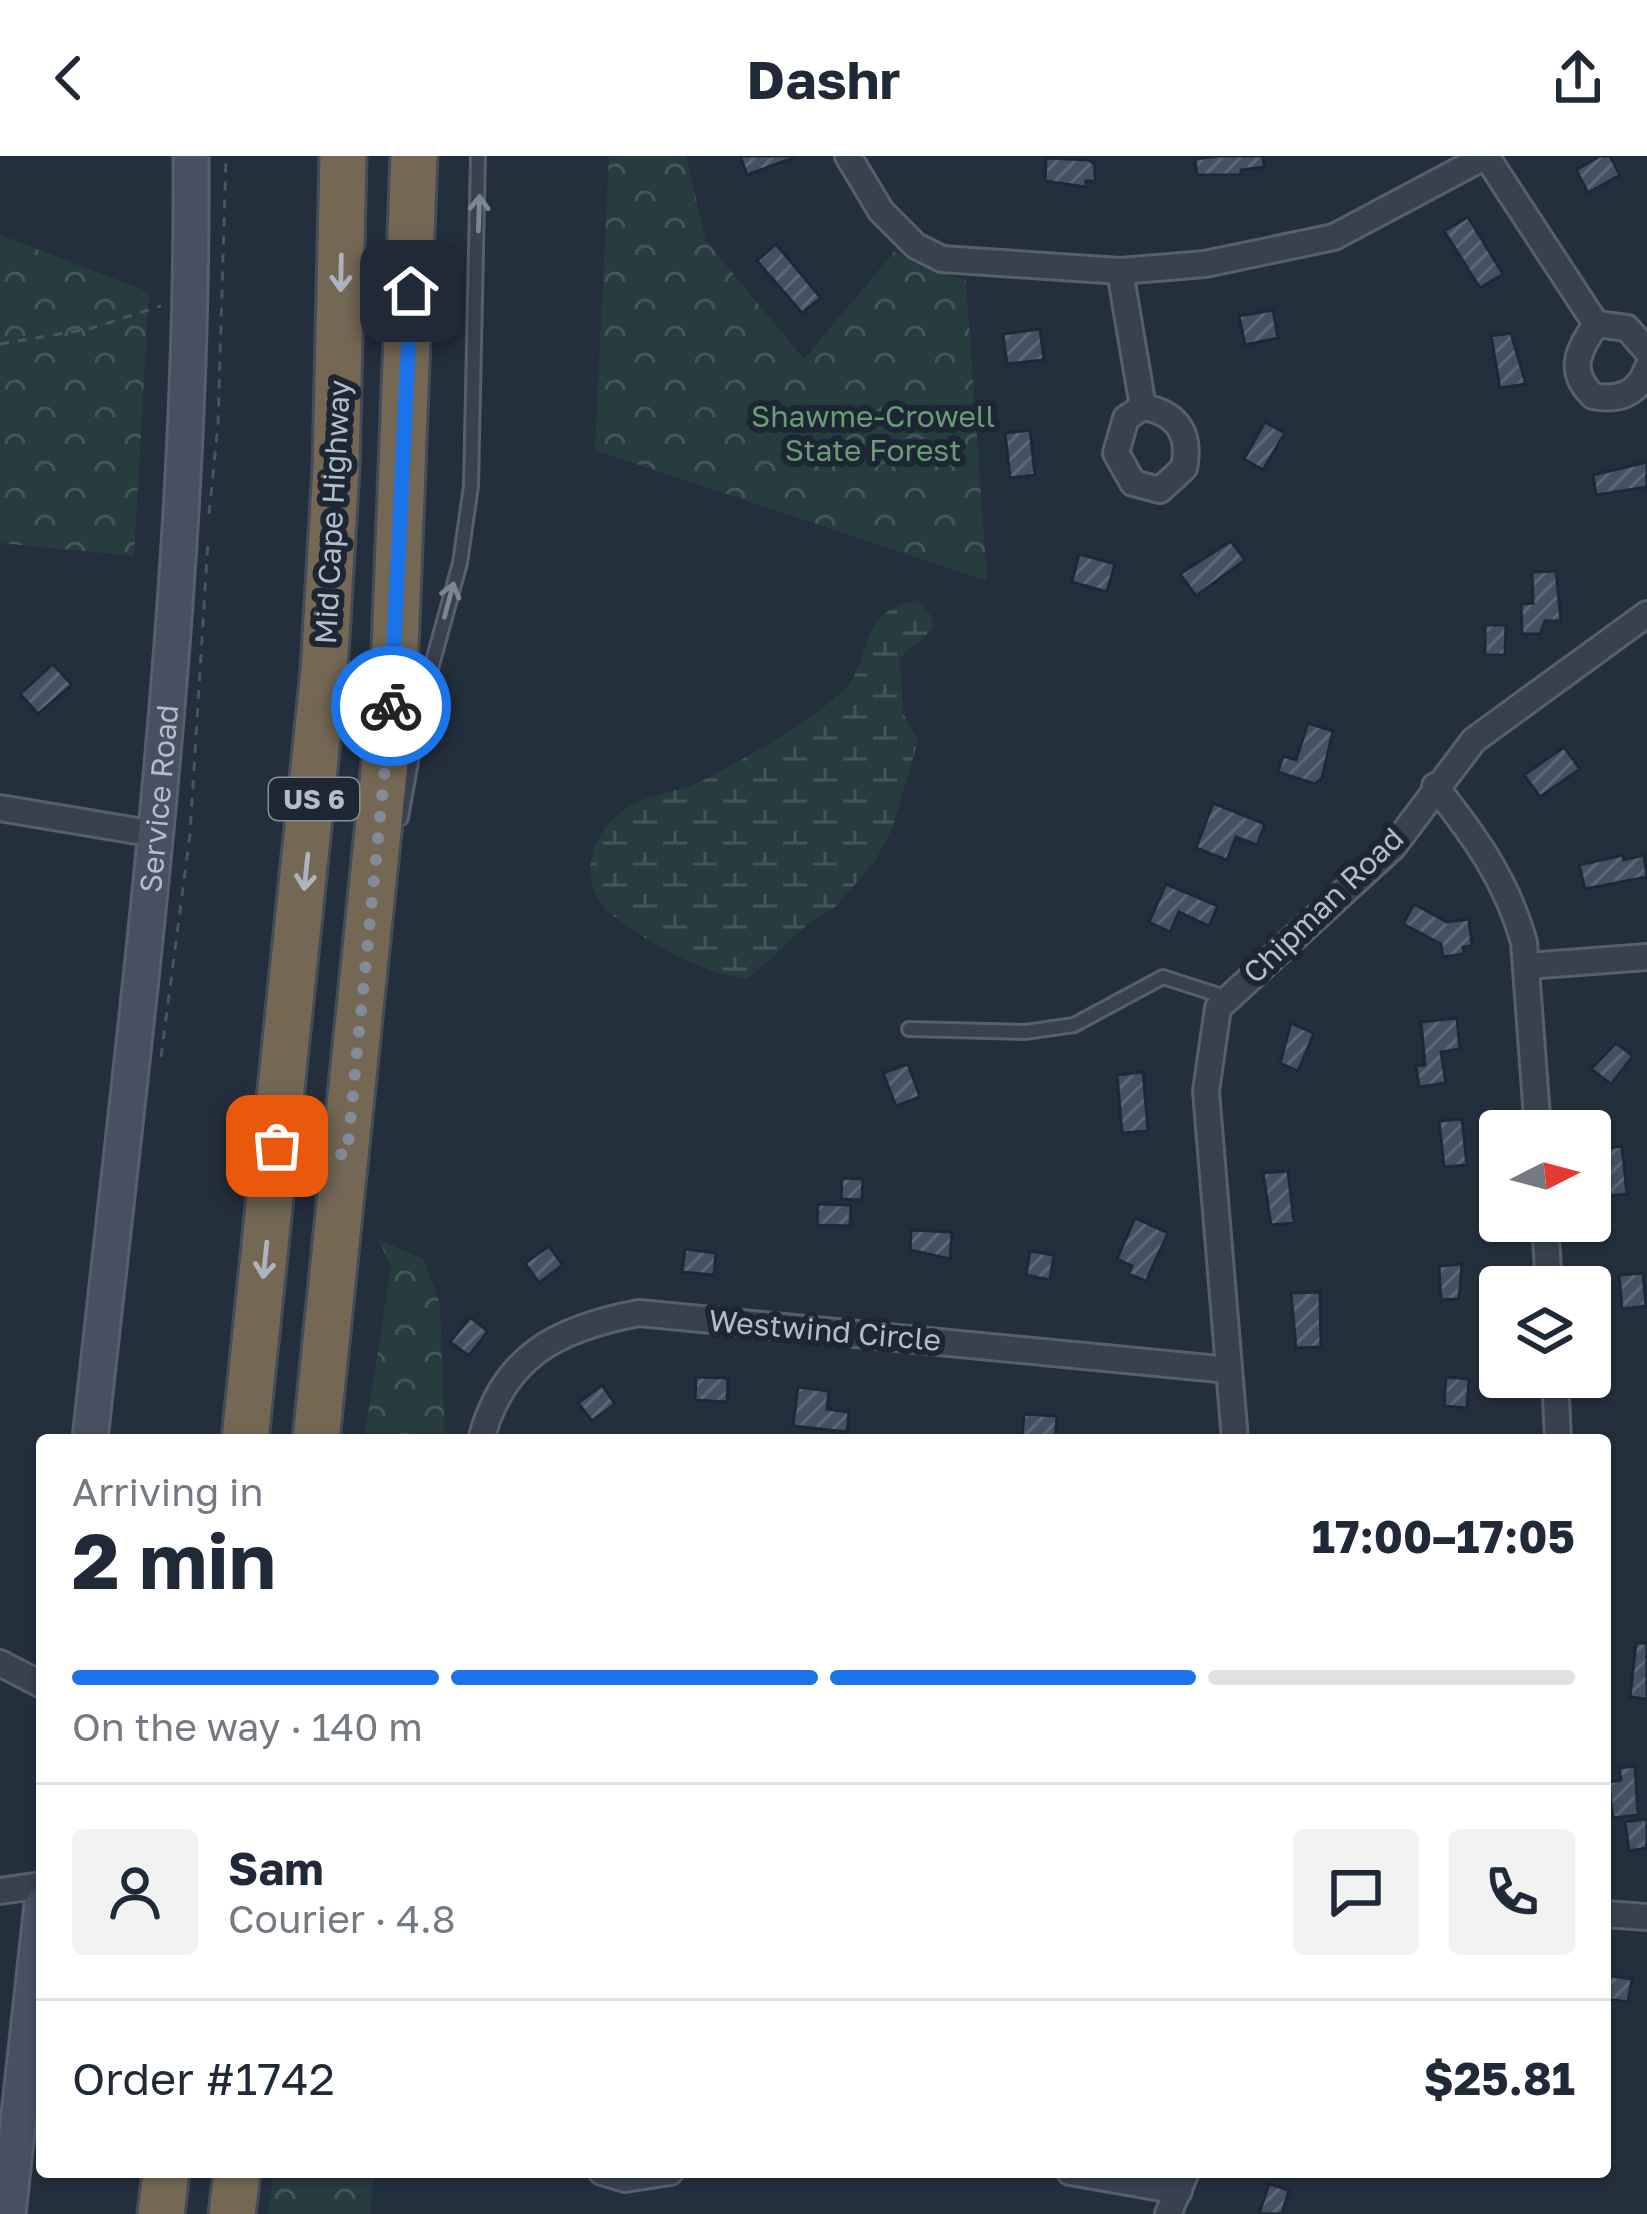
<!DOCTYPE html>
<meta charset="utf-8">
<style>
body{margin:0;font-family:"Golos Text",sans-serif;background:#f2f2f3;color:#1f2937;height:100vh;display:flex;flex-direction:column;font-size:45px;white-space:nowrap}
*{box-sizing:border-box;margin:0}
p{font-size:39px;color:#747a83}
.icon{flex:none;width:66px;height:66px;fill:none;stroke:currentColor;stroke-width:2;stroke-linecap:round;stroke-linejoin:round}
.map{position:relative;flex:1;overflow:hidden}
.sheet{position:absolute;left:36px;top:1278px;width:1575px;height:744px;display:flex;flex-direction:column;background:#fff;border-radius:12px;box-shadow:0 3px 9px #0004}
.sheet>*{flex:none}
.needle{width:78px;rotate:84deg}
.tools{position:absolute;left:1479px;top:954px;display:grid;gap:24px}
.tools a{display:grid;place-items:center;width:132px;height:132px;border-radius:12px;background:#fff;box-shadow:0 3px 9px #0004;font-size:60px}
.pin{position:absolute;display:grid;place-items:center;width:102px;height:102px;color:#fff;margin:-51px;border-radius:24px;box-shadow:0 6px 18px #0006}
.courier{position:absolute;display:grid;place-items:center;width:120px;height:120px;margin:-60px;border:9px solid #1a73e8;border-radius:50%;background:#fff;color:#222;box-shadow:0 3px 15px #0007}
.overview em{font-style:normal;font-weight:700}
.overview div{display:flex;flex-direction:column-reverse}
.overview{display:flex;align-items:center;justify-content:space-between;height:204px;padding:0 36px}
h1{font-size:78px;font-weight:700;line-height:90px}
.bar{display:grid;grid-template-columns:repeat(4,1fr);gap:18px 12px;align-content:center;height:144px;padding:0 36px}
.bar i{height:15px;border-radius:9px;background:#e0e1e3}
.bar .on{background:#1a73e8}
.bar p{grid-column:span 4}
.line{display:flex;align-items:center;gap:30px;padding:0 36px;border-top:3px solid #e0e1e3}
.line div{flex:1}
.round{display:grid;place-items:center;flex:none;width:126px;height:126px;border-radius:12px;background:#f2f2f3}
header{display:flex;justify-content:space-between;align-items:center;height:156px;padding:0 36px;background:#fff;font-size:54px;font-weight:700}
.map>svg:first-child{display:block}
.forest{fill:url(#forest-crowns)}
.wetland{fill:url(#wetland-marsh)}
.building{fill:url(#building-hatch);stroke:#1f2835;stroke-width:3}
.lines{fill:none;stroke-linecap:round;stroke-linejoin:round}
.lane-casing{stroke:#565f6c;stroke-width:18}
.street-casing{stroke:#565f6c;stroke-width:30}
.secondary-casing{stroke:#565f6c;stroke-width:39}
.highway-casing{stroke:#434c59;stroke-width:51}
.path{stroke:#44595c;stroke-width:3;stroke-dasharray:9 9;stroke-linecap:butt}
.lane{stroke:#38414e;stroke-width:12}
.street{stroke:#38414e;stroke-width:24}
.secondary{stroke:#465061;stroke-width:33}
.highway{stroke:#746855;stroke-width:45}
.oneway{stroke:#7c8592}
.oneway2{stroke:#aeb4bd}
.done{stroke:#828b98;stroke-width:12;stroke-dasharray:0 21.6}
.route{stroke:#1a73e8;stroke-width:15}
.labels{text-anchor:middle;dominant-baseline:central;stroke-width:12;stroke-linejoin:round;paint-order:stroke}
.shield{fill:#1d2633;stroke:#878f9c;stroke-width:3}
.shield-label{font-size:27px;font-weight:bold;fill:#b4bcc9}
.park-label{font-size:30px;fill:#6b9a76;stroke:#1d2633}
.street-label{font-size:30px;fill:#b4bcc9;stroke:#1d2633}
</style>
<header><svg class="icon" aria-label="back" viewBox="0 0 24 24"><path d="M15 5l-7 7 7 7"/></svg>Dashr<svg class="icon" aria-label="share" viewBox="0 0 24 24"><path d="M12 15V3M7 8l5-5 5 5M5 13v7h14v-7"/></svg></header>
<div class="map">
<svg width="1647" height="2058" viewBox="0 0 1647 2058">
<defs>
<pattern id="forest-crowns" width="20" height="18" patternUnits="userSpaceOnUse" patternTransform="scale(3)"><rect width="20" height="18" fill="#263c3f"/><path d="M2 6a3 3 0 1 1 6 0M12 15a3 3 0 1 1 6 0" fill="none" stroke="#435659"/></pattern>
<pattern id="wetland-marsh" width="20" height="14" patternUnits="userSpaceOnUse" patternTransform="scale(3)"><rect width="20" height="14" fill="#263c3f"/><path d="M1 5h8M5 5V1M11 12h8M15 12V8" fill="none" stroke="#435659"/></pattern>
<pattern id="building-hatch" width="6" height="6" patternUnits="userSpaceOnUse" patternTransform="scale(3)"><rect width="6" height="6" fill="#455162"/><path d="M-1 1l2-2M0 6l6-6M5 7l2-2" fill="none" stroke="#5d6877"/></pattern>
</defs>
<rect width="100%" height="100%" fill="#242f3e"/>
<g class="forest">
<path d="M609,0H686L706,85L804,203L895,95L920,110L966,124L987,425L595,294Z"/>
<path d="M0,79L149,136L134,400L0,387Z"/>
<path d="M379,1084L424,1103L440,1149L445,1284H364L391,1112Z"/>
<path d="M274,2016H374L370,2058H268Z"/>
</g>
<path class="wetland" d="M917,444C954,478 917,479 900,504L903,557L918,585L892,673L875,705L833,753L810,766L748,823C703,818 651,788 615,761C572,730 590,672 632,649C652,637 680,636 702,625C748,601 802,571 841,537C875,507 853,456 917,444Z"/>
<g class="building">
<path d="M740,0H793V2L747,19Z"/>
<path d="M1218,0H1263L1264,11L1241,14V19H1197L1195,3Z"/>
<path d="M1600,0H1610L1620,19L1588,37L1576,14Z"/>
<path d="M1046,2L1089,4L1095,9V25H1086V31L1045,25Z"/>
<path d="M1468,61L1503,118L1480,132L1444,75Z"/>
<path d="M776,88L821,142L802,157L757,105Z"/>
<path d="M1273,154L1278,182L1245,189L1239,160Z"/>
<path d="M1040,173L1044,204L1007,208L1003,178Z"/>
<path d="M1511,177L1526,228L1500,232L1491,180Z"/>
<path d="M1265,266L1285,277L1263,314L1244,303Z"/>
<path d="M1030,274L1035,319L1010,322L1005,277Z"/>
<path d="M1647,306V331L1596,339L1593,319Z"/>
<path d="M1231,385L1245,404L1196,440L1180,418Z"/>
<path d="M1079,398L1115,408L1107,436L1072,426Z"/>
<path d="M1556,415L1561,465H1545L1540,478H1522L1521,448L1533,447L1532,416Z"/>
<path d="M1485,469H1506L1505,499H1485Z"/>
<path d="M53,508L72,529L38,558L20,538Z"/>
<path d="M1308,567L1333,575L1322,622L1315,628L1278,616L1283,600L1296,604Z"/>
<path d="M1564,591L1580,613L1540,641L1524,619Z"/>
<path d="M1213,647L1265,668L1257,689L1236,681L1227,704L1196,692Z"/>
<path d="M1623,699L1624,704L1644,699L1647,721L1585,733L1579,709Z"/>
<path d="M1166,728L1218,750L1209,770L1179,756L1170,776L1149,766Z"/>
<path d="M1414,748L1447,766L1469,763L1472,790L1463,791L1464,798L1443,801L1441,788L1403,768Z"/>
<path d="M1457,862L1460,893L1441,896L1446,927L1419,931L1416,910L1425,909L1421,866Z"/>
<path d="M1291,867L1314,877L1298,915L1280,907Z"/>
<path d="M1616,887L1633,900L1611,928L1591,913Z"/>
<path d="M908,908L920,941L896,950L883,917Z"/>
<path d="M1143,916L1148,975L1122,977L1117,919Z"/>
<path d="M1462,963L1467,1009L1444,1011L1439,965Z"/>
<path d="M1622,990L1627,1038L1600,1041V993Z"/>
<path d="M1288,1015L1294,1067L1271,1069L1263,1017Z"/>
<path d="M842,1022L863,1023L862,1044L841,1043Z"/>
<path d="M818,1048L851,1049L850,1070L817,1069Z"/>
<path d="M1135,1062L1168,1077L1146,1125L1128,1118L1132,1110L1117,1103Z"/>
<path d="M911,1074L952,1076L950,1103L910,1094Z"/>
<path d="M549,1090L563,1109L539,1127L525,1107Z"/>
<path d="M685,1093L716,1097L714,1119L682,1116Z"/>
<path d="M1030,1095L1054,1099L1050,1124L1026,1119Z"/>
<path d="M1462,1108L1459,1143L1441,1144L1439,1110Z"/>
<path d="M1643,1117L1646,1150L1622,1153L1619,1119Z"/>
<path d="M1320,1136L1321,1191L1296,1192L1291,1137Z"/>
<path d="M470,1161L488,1175L469,1200L450,1186Z"/>
<path d="M696,1221L728,1222L727,1246L695,1244Z"/>
<path d="M1446,1221L1469,1223L1467,1252L1444,1250Z"/>
<path d="M602,1229L615,1248L592,1265L578,1247Z"/>
<path d="M798,1231L829,1235L827,1253L849,1256L847,1276L793,1270Z"/>
<path d="M1024,1258L1057,1260L1055,1284L1022,1282Z"/>
<path d="M1636,1487H1647V1543L1630,1541Z"/>
<path d="M1635,1610L1638,1659L1613,1662L1608,1626L1621,1624L1619,1612Z"/>
<path d="M1647,1663V1692L1629,1695L1625,1666Z"/>
<path d="M1605,1819L1632,1823L1628,1846L1605,1843Z"/>
<path d="M1269,2028L1289,2034L1282,2058H1259Z"/>
</g>
<g class="lines">
<defs>
<g id="lane">
<path d="M401,662L421,549L460,407L471,330L478,0"/>
<path d="M909,873L1025,876L1074,869L1163,821L1225,841"/>
<path d="M283,991L334,998"/>
</g>
<g id="street">
<path d="M848,0L881,55L916,90L942,103L1120,115L1205,108L1334,81L1486,0"/>
<path d="M1486,0L1596,168"/>
<path d="M1120,115L1143,251"/>
<path d="M1596,168C1578,195 1567,215 1593,240C1618,245 1638,238 1647,213"/>
<path d="M1596,168L1627,172L1647,195"/>
<path d="M1143,251C1177,257 1191,277 1184,312L1160,334L1133,327L1116,297L1126,262Z"/>
<path d="M1435,630C1475,681 1506,723 1524,786L1538,975"/>
<path d="M0,652L155,678"/>
<path d="M1527,810L1647,801"/>
<path d="M1545,1065L1549,1131"/>
<path d="M1555,1221L1558,1284"/>
<path d="M481,1284C503,1199 559,1172 639,1157L1229,1214"/>
<path d="M1235,1284L1206,935L1218,852L1393,691L1474,584L1647,458"/>
<path d="M0,1507L42,1529"/>
<path d="M0,1735L42,1729"/>
<path d="M1605,1758L1647,1761"/>
<path d="M602,2016L625,2023L670,2016"/>
<path d="M1070,2016L1179,2035"/>
<path d="M1168,2058L1186,2016"/>
</g>
<g id="secondary">
<path id="s1" d="M90,1284C136,857 194,430 191,0"/>
<path d="M8,2058L42,1749"/>
</g>
<g id="highway">
<path d="M245,1284L324,515L336,312L343,0"/>
<path d="M316,1284L394,518L414,0"/>
<path d="M161,2058L166,2016"/>
<path d="M232,2058L237,2016"/>
</g>
</defs>
<use href="#lane" class="lane-casing"/>
<use href="#street" class="street-casing"/>
<use href="#secondary" class="secondary-casing"/>
<use href="#highway" class="highway-casing"/>
<g class="path">
<path d="M0,188L89,173L161,150"/>
<path d="M209,358L218,269L226,0"/>
<path d="M161,901L190,678L208,385"/>
</g>
<use href="#lane" class="lane"/>
<use href="#street" class="street"/>
<use href="#secondary" class="secondary"/>
<use href="#highway" class="highway"/>
</g>
<defs><path id="oneway-shaft" d="M-6 0H5M1.5-3L5.5 0L1.5 3" fill="none" stroke-width="1.6" stroke-linecap="round" stroke-linejoin="round" transform="scale(3)"/></defs>
<g class="oneway">
<use href="#oneway-shaft" transform="translate(479 57) rotate(-88)"/>
<use href="#oneway-shaft" transform="translate(449 444) rotate(-75)"/>
</g>
<g class="oneway2">
<use href="#oneway-shaft" transform="translate(341 117) rotate(91)"/>
<use href="#oneway-shaft" transform="translate(306 716) rotate(96)"/>
<use href="#oneway-shaft" transform="translate(265 1104) rotate(96)"/>
</g>
<g class="lines">
<path class="done" d="M277,990L347,999L391,550"/>
<path class="route" d="M391,550L411,135"/>
</g>
<g class="labels">
<rect class="shield" x="269" y="622" width="90" height="42" rx="9"/>
<g class="shield-label">
<text x="314" y="643">US 6</text>
</g>
<g class="park-label">
<text x="873" y="260">Shawme-Crowell<tspan x="873" dy="34">State Forest</tspan></text>
</g>
<g class="street-label">
<text transform="translate(332 356) rotate(-87)">Mid Cape Highway</text>
<text stroke="none"><textPath href="#s1" startOffset="645">Service Road</textPath></text>
<text transform="translate(1323 749) rotate(-44)">Chipman Road</text>
<text transform="translate(825 1174) rotate(5)">Westwind Circle</text>
</g>
</g>
</svg>
<div class="tools">
<a><svg class="needle" viewBox="-14 -14 28 28"><path d="M0-13l5 13h-10z" fill="#e53935"/><path d="M0 13l5-13h-10z" fill="#747a83"/></svg></a>
<a><svg class="icon" aria-label="layers" viewBox="0 0 24 24"><path d="M12 4l9 5-9 5-9-5zM3 14l9 5 9-5"/></svg></a>
</div>
<div class="pin" style="left:277px;top:990px;background:#ea580c"><svg class="icon" aria-label="bag" viewBox="0 0 24 24"><path d="M5 8h14l-1 12H6zM9 8a3 3 0 0 1 6 0"/></svg></div>
<div class="pin" style="left:411px;top:135px;background:#1f2937"><svg class="icon" aria-label="home" viewBox="0 0 24 24"><path d="M3 11l9-7 9 7M6 9v11h12V9"/></svg></div>
<div class="courier" style="left:391px;top:550px"><svg class="icon" aria-label="bike" viewBox="0 0 24 24"><circle cx="6" cy="16" r="4"/><circle cx="18" cy="16" r="4"/><path d="M6 16l4-8h5l3 8M10 8l3 8H6M13 5h3"/></svg></div>
<section class="sheet">
<div class="overview"><div><h1>2 min</h1><p>Arriving in</p></div><em>17:00–17:05</em></div>
<div class="bar"><i class="on"></i><i class="on"></i><i class="on"></i><i></i><p>On the way · 140 m</p></div>
<div class="line" style="height:216px"><a class="round"><svg class="icon" aria-label="person" viewBox="0 0 24 24"><circle cx="12" cy="8" r="4"/><path d="M4 21q1-7 8-7t8 7"/></svg></a><div><b>Sam</b><p>Courier · 4.8</p></div><a class="round"><svg class="icon" aria-label="chat" viewBox="0 0 24 24"><path d="M4 5h16v11H9l-5 4z"/></svg></a><a class="round"><svg class="icon" aria-label="phone" viewBox="0 0 24 24"><path d="M5 4h4l2 5-3 2q2 4 5 5l2-3 5 2v4C11 20 4 13 5 4z"/></svg></a></div>
<div class="line" style="height:156px"><div>Order #1742</div><b>$25.81</b></div>
</section>
</div>
